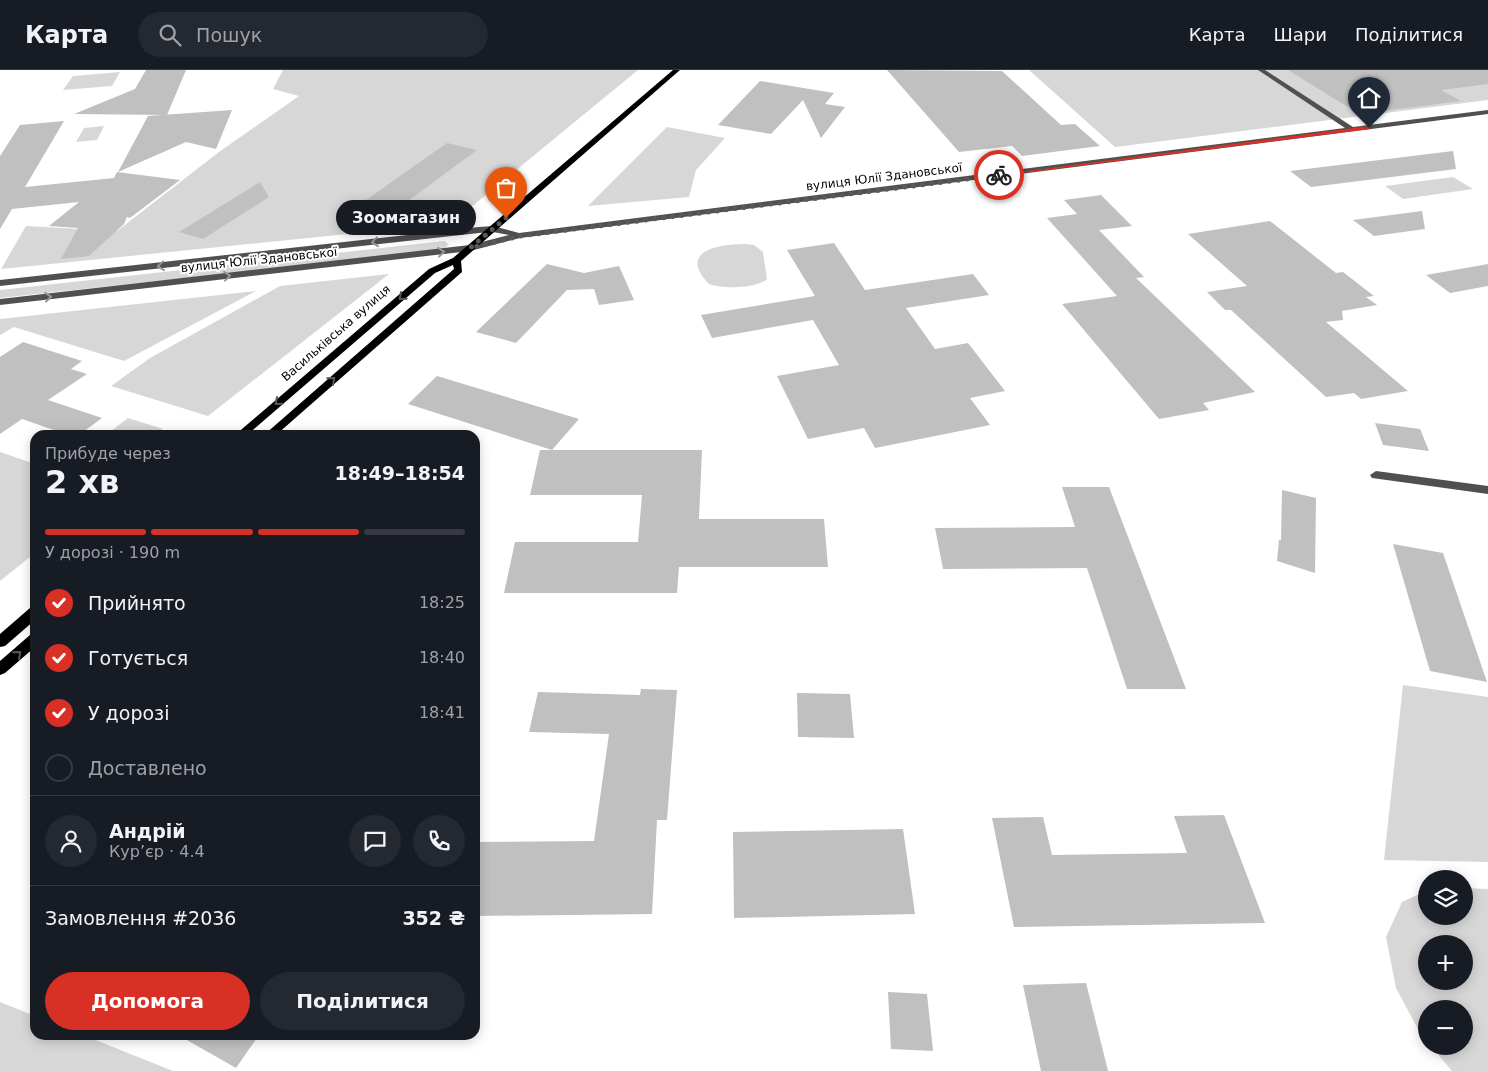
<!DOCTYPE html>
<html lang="uk">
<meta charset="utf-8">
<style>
body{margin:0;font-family:"DejaVu Sans",sans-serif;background:#242831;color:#f1f3f6;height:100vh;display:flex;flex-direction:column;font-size:19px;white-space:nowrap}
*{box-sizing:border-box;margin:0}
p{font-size:16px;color:#9ea1a6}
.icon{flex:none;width:28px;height:28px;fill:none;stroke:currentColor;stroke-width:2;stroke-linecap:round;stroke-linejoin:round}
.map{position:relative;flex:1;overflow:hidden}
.panel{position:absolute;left:30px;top:360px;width:450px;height:610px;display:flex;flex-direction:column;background:#171b24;border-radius:15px;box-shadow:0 2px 12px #0003}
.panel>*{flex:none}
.buttons{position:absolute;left:1418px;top:800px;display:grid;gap:10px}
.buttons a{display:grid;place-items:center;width:55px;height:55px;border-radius:50%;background:#171b24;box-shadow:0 2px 12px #0003;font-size:25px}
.pin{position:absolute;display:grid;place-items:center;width:42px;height:42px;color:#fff;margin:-51px -21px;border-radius:50% 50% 50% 0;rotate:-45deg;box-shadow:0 0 5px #0007}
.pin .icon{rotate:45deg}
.courier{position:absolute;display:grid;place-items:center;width:50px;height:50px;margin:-25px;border:4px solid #d93025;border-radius:50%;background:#fff;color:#222;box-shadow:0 1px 6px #0007}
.bubble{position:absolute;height:35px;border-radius:18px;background:#171b24;box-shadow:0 2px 12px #0003;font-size:16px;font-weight:700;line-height:35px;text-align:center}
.summary em{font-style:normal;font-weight:700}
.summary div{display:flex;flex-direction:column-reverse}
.summary{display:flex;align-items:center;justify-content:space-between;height:85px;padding:0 15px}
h1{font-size:32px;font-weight:700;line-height:38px}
.bar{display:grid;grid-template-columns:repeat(4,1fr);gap:8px 5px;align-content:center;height:60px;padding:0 15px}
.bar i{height:6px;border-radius:4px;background:#363941}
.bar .active{background:#d93025}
.bar p{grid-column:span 4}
.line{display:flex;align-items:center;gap:12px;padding:0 15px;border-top:1px solid #363941}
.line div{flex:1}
.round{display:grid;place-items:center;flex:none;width:52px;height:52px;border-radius:26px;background:#242831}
ol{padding:0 15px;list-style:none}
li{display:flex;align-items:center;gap:15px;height:55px}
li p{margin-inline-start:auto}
li .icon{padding:5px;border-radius:50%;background:#d93025;color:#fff;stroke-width:4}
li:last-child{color:#9ea1a6}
li i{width:28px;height:28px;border:2px solid #363941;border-radius:50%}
.button{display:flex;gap:10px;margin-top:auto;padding:10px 15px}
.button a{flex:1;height:58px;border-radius:30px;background:#d93025;color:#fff;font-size:20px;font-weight:700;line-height:58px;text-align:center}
.button a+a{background:#242831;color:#f1f3f6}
header{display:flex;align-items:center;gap:30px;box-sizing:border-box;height:70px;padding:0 25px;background:#171b24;border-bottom:1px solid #363941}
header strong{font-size:24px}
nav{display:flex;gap:28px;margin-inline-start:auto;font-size:18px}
.search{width:350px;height:45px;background:#242831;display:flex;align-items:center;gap:12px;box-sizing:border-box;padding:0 18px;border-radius:28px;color:#9ea1a6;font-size:19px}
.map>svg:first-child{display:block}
.green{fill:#d7d7d7;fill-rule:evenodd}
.building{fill:#c0c0c0}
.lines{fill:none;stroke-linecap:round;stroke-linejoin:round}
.minor{fill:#505050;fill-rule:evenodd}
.major{fill:#000;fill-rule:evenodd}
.oneway{stroke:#969696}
.oneway2{stroke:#595959}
.route{fill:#d93025}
.done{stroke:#595959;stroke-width:5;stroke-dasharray:0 9}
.labels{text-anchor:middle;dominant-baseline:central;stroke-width:4;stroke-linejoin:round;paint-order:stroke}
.far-street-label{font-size:12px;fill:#000;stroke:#fff}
</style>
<header>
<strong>Карта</strong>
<div class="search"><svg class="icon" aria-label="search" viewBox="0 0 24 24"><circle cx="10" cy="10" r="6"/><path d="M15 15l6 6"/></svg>Пошук</div>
<nav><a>Карта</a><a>Шари</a><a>Поділитися</a></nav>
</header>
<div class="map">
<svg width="1488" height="1001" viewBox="0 0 1488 1001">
<rect width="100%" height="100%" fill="#fff"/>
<g class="green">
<path d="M283,0H638L464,143L417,157L1,199L26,156L117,161L219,82L299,26L273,19Z"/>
<path d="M1029,0H1488V30L1115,77Z"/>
<path d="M120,2L112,16L63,20L73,6Z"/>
<path d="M104,56L97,70L76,72L84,58Z"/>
<path d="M667,57L725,68L696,100L689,127L588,136Z"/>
<path d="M1453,107L1473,119L1403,129L1385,116Z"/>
<path d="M445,171L449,175L441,180L0,228V220Z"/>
<path d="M745,174L754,175L763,182L767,209C755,219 724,219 709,214C677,181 719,174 745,174Z"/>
<path d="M389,204L208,346L111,316L150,288L280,216Z"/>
<path d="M256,221L124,291L14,257L0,265V249Z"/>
<path d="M128,348L163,359L155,365H106Z"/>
<path d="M0,382L35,394V483L0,511Z"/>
<path d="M1403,615L1488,627V792L1384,790Z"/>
<path d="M1464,818L1488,819V1001H1452L1431,976H1464V939H1426V971L1420,963L1396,918L1386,867L1402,832L1426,821V846H1464ZM1426,874H1464V911H1426Z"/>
<path d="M0,932L35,946V965H83L173,1001H0Z"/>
</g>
<g class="building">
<path d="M146,0H186L167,45L74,44L135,19Z"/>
<path d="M887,0L1002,1L1061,55L1075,54L1100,76L1022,86L1012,76L959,82Z"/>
<path d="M1288,0H1488V14L1441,20L1461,31L1359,44Z"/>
<path d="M760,11L834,23L825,34L845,37L821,68L803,30L771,64L718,55Z"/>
<path d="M232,40L216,79L186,72L118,102L148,46Z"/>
<path d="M64,51L25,117L114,108L117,102L180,110L130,148L127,147L124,154L89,186L61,189L78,158L49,156L79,132L12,139L0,159V86L20,55Z"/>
<path d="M447,73L477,80L378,153L362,155L339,149Z"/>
<path d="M1453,81L1456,99L1311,117L1290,101Z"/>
<path d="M260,112L269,127L203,169L179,162Z"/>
<path d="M1101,125L1132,156L1099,160L1144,207L1136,208L1255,322L1203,333L1209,340L1159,349L1062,234L1117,226L1047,148L1077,144L1064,130Z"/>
<path d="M1422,141L1425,159L1374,166L1353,150Z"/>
<path d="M1270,151L1336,203L1343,202L1374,226L1366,227L1377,235L1342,241L1343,250L1326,252L1408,321L1361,329L1354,323L1326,327L1231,240H1225L1207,222L1247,216L1188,164Z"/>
<path d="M834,173L865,220L973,204L989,225L906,238L935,279L968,273L1005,321L970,328L990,355L875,378L864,358L808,369L777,306L839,295L813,250L712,268L701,245L815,226L787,180Z"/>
<path d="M547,194L584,203L619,196L634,230L599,235L594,219L567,220L516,273L476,262Z"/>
<path d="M1488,194V216L1450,223L1426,205Z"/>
<path d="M23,272L82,291L71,299L87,304L48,330L102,348L79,365H68L22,349L0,364V287Z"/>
<path d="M437,306L579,349L552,380L408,334Z"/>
<path d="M1375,353L1420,359L1429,381L1383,375Z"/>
<path d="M540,380H702L699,449H824L828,497H679L677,523H504L515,472H638L642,425H530Z"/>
<path d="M1062,417H1109L1186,619H1127L1087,498L943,499L935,458L1075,457Z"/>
<path d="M1282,420L1316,428L1315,503L1277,491L1279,470H1281Z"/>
<path d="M1393,474L1443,483L1487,612L1430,601Z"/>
<path d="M641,619L677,620L667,750H657L652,844L475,846V772L594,771L609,664L529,662L538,622L640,625Z"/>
<path d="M797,623L850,624L854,668L798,667Z"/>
<path d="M1224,745L1265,853L1014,857L992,748L1043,747L1052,785L1187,783L1174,746Z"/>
<path d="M903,759L915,844L734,848L733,762Z"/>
<path d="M1086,913L1108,1001H1041L1023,915Z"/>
<path d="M888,922L927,924L933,981L891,979Z"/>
<path d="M178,965H259L236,998Z"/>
</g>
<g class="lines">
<g class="minor">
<path d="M1258,0H1265L1353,57L1488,40V44L520,168L470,181L0,235V229L470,175L509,165L493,162L479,163L0,216V210L479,157L493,156L519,163L1345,58Z"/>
<path d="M1376,401L1488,416V424L1372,408L1370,405Z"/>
</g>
<g class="major">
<path d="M673,0H680L461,191L462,202L276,365H264L454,199L453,195L435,203L247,365H235L429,199L453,188Z"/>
<path d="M35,537V550L5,576L0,577V564L30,538Z"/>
<path d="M35,564V577L5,603L0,605V591L30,565Z"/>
</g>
</g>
<defs><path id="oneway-chevron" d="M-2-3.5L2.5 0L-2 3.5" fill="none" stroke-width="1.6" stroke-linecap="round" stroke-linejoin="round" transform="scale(1.25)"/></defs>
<g class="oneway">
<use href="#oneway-chevron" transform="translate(375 172) rotate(174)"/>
<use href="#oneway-chevron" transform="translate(441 182) rotate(-7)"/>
<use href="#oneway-chevron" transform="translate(161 196) rotate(174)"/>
<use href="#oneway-chevron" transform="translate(227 206) rotate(-6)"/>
<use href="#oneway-chevron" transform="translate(48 227) rotate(-6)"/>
</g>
<g class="oneway2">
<use href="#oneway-chevron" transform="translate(402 227) rotate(139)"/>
<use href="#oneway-chevron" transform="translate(332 310) rotate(-41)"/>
<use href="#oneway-chevron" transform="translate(278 332) rotate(139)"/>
<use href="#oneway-chevron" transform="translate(18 584) rotate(-41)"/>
</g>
<path class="route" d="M1369,56L1370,59L999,106L997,105Z"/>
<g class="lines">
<path class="done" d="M506,148L470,178L520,166L999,105"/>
</g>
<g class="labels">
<g class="far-street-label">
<text transform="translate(884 107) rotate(-7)">вулиця Юлії Здановської</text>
<text transform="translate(259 190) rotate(-6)">вулиця Юлії Здановської</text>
<text transform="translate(336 263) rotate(-41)">Васильківська вулиця</text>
</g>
</g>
</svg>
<div class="buttons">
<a><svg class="icon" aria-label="layers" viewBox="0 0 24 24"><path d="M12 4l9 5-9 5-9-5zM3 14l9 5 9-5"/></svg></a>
<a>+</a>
<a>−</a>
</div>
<div class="pin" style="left:506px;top:148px;background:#ea580c"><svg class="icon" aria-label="bag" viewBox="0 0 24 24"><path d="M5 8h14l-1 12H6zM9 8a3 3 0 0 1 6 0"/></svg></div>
<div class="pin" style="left:1369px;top:58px;background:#1f2937"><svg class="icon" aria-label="home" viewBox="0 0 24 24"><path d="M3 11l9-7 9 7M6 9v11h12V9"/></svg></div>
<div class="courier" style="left:999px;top:105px"><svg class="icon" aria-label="bike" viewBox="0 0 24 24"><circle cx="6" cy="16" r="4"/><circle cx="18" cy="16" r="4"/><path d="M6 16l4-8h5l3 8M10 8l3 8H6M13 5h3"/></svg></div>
<div class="bubble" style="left:336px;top:130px;width:140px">Зоомагазин</div>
<section class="panel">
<div class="summary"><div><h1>2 хв</h1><p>Прибуде через</p></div><em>18:49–18:54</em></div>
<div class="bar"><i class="active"></i><i class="active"></i><i class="active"></i><i></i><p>У дорозі · 190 m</p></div>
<ol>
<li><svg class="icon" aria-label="check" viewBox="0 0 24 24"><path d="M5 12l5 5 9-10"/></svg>Прийнято<p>18:25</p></li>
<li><svg class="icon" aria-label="check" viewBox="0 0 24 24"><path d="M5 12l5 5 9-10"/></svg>Готується<p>18:40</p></li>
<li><svg class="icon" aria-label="check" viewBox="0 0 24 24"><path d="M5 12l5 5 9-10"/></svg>У дорозі<p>18:41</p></li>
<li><i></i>Доставлено</li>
</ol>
<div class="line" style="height:90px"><a class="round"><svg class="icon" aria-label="person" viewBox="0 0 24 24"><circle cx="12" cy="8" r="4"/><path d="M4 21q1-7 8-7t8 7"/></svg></a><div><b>Андрій</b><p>Кур’єр · 4.4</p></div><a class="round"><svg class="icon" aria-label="chat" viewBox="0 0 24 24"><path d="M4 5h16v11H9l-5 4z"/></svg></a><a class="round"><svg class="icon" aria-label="phone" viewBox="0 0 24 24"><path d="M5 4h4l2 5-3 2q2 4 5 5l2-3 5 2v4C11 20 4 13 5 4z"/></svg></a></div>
<div class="line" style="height:65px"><div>Замовлення #2036</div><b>352 ₴</b></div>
<div class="button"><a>Допомога</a><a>Поділитися</a></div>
</section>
</div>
